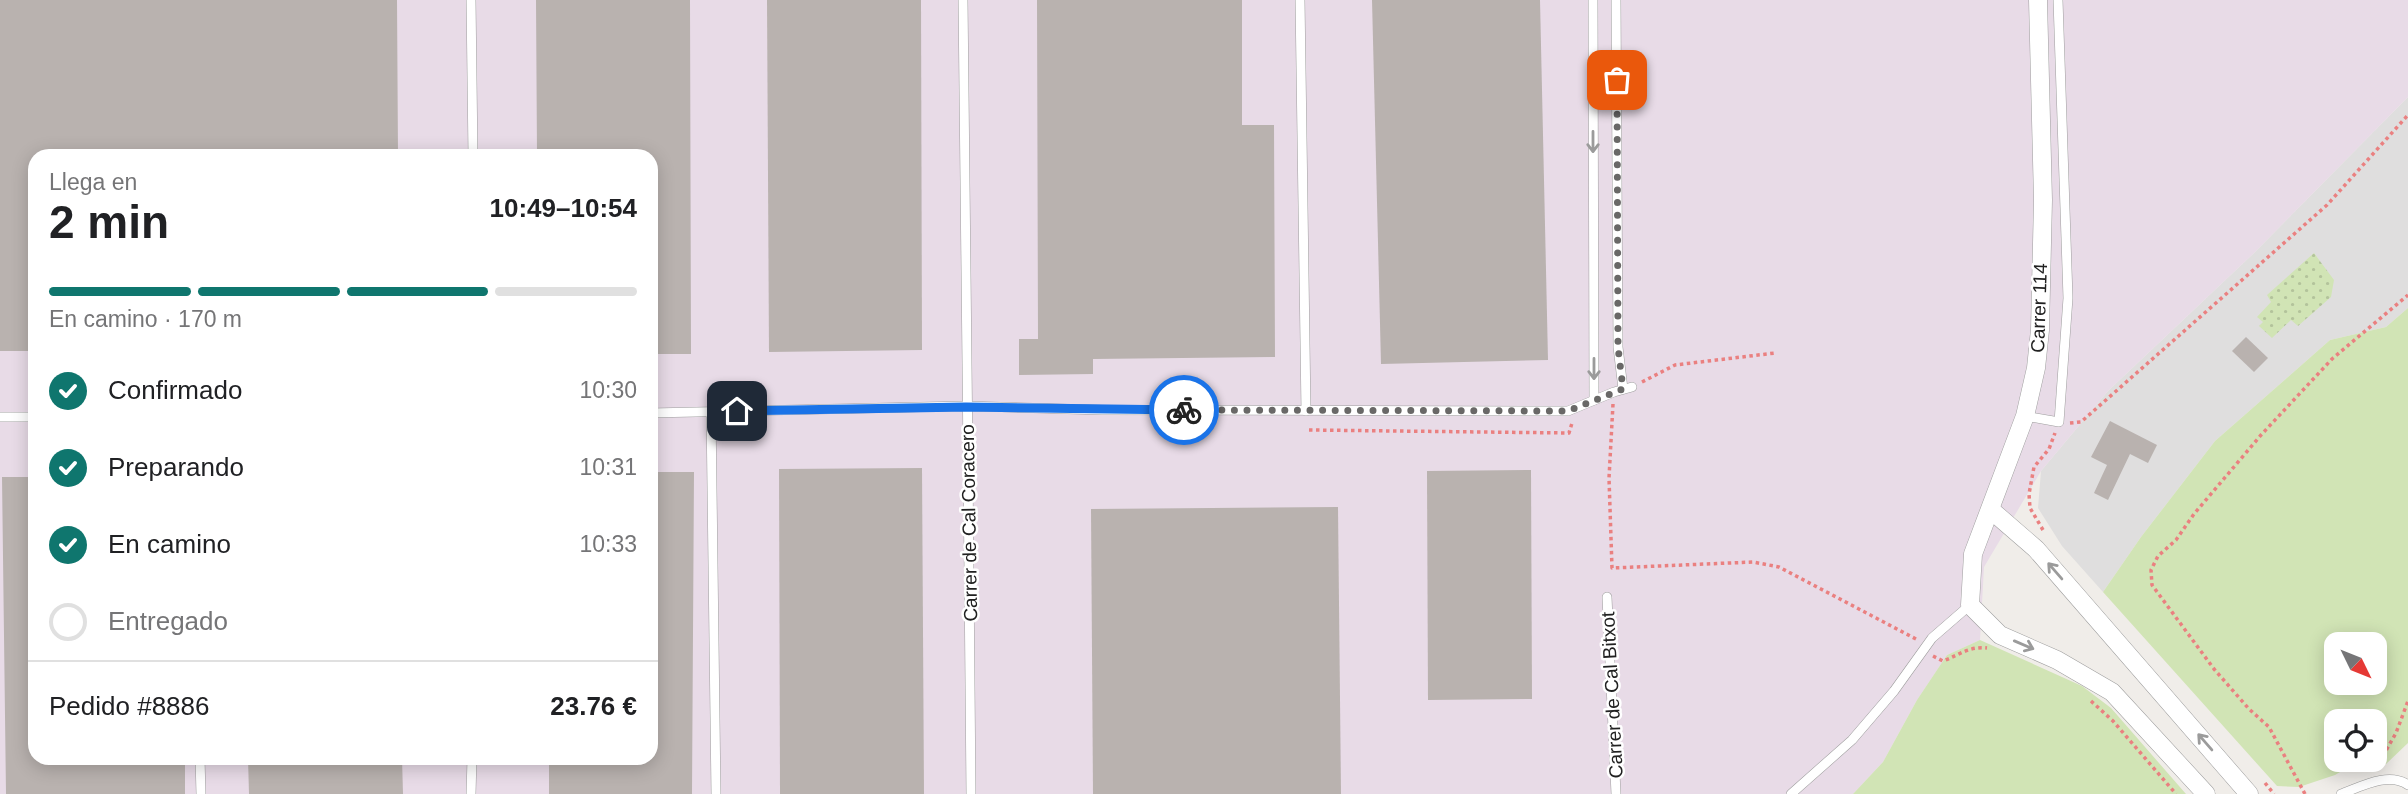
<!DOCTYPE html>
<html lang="es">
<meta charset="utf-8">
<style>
body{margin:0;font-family:Arial,sans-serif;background:#f6f6f6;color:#202124;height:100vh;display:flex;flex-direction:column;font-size:26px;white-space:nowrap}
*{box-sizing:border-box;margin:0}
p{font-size:23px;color:#757577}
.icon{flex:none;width:38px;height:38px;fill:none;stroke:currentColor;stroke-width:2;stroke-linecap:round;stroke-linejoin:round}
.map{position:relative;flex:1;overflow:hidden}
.details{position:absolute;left:28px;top:149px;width:630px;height:616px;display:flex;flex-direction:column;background:#fff;border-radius:21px;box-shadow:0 4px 18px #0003}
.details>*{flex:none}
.needle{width:46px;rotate:133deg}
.fabs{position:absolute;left:2324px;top:632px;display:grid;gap:14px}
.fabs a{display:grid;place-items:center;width:63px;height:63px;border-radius:14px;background:#fff;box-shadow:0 4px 18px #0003;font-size:35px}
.pin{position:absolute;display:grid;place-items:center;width:60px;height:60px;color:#fff;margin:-30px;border-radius:14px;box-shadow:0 4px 10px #0006}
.courier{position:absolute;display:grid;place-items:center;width:70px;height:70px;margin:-35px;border:5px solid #1a73e8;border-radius:50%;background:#fff;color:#222;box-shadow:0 2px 9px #0007}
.summary em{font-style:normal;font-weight:600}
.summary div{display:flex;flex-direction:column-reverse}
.summary{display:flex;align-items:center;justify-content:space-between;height:119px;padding:0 21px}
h1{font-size:46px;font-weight:600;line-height:52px}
.bar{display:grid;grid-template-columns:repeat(4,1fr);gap:10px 7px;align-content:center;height:84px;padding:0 21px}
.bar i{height:9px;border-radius:5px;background:#e0e0e0}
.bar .current{background:#0f766e}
.bar p{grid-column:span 4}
.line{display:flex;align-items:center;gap:18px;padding:0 21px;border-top:2px solid #e0e0e0}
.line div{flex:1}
ol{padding:0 21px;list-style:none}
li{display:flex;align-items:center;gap:21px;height:77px}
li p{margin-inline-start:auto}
li .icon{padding:7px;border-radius:50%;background:#0f766e;color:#fff;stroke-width:4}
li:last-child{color:#757577}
li i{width:38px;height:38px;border:4px solid #e0e0e0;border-radius:50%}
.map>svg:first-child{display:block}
.residential{fill:#dfdede}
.industrial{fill:#e8dbe7;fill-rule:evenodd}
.grass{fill:#d1e4b5;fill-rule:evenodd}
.garden{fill:url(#garden-dots)}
.building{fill:#b9b2af}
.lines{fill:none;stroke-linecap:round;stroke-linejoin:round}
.service-casing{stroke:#9e9e9e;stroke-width:10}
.minor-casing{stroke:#9e9e9e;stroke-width:19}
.path{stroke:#ea8080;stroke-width:3.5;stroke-dasharray:3.5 3.5;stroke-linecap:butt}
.service{stroke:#fff;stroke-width:9}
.minor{stroke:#fff;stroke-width:18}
.oneway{stroke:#9b9b9b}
.done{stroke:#696867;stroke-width:7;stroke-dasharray:0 12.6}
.route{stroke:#1a73e8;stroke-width:9}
.labels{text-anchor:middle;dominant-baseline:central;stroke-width:5;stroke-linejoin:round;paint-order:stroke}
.street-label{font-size:19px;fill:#212121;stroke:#fff}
</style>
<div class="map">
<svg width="2408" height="794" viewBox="0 0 2408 794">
<defs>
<pattern id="garden-dots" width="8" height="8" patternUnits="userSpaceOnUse" patternTransform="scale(1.75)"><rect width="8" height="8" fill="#d1e4b5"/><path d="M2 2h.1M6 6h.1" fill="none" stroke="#b3c39b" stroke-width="1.8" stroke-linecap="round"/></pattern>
</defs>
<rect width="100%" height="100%" fill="#f0ede9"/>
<path class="residential" d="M2408,97V308L2386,327L2330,340L2215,441L2141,537L2103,592L2062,546L2038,508L2041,471L2108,391L2255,252Z"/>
<path class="industrial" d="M0,0H2408V97L2255,252L2108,391L2041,471L1984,567L1980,640L1947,655L1917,700L1883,762L1853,794H0ZM35,156H651V758H35Z"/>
<g class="grass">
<path d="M2408,308V743L2386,764L2352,765L2335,775L2299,787L2277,786L2103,592L2141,537L2215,441L2330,340L2386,327ZM2336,644H2375V682H2336ZM2336,721H2375V760H2336Z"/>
<path d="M1980,640L2082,686L2111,708L2186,794H1853L1883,762L1917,700L1947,655Z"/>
</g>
<path class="garden" d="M2314,253L2334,280L2331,297L2298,326L2291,320L2272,338L2259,326L2263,322L2257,317L2271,302L2267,295Z"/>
<g class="building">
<path d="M0,0H397L398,156H35V351H0Z"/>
<path d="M536,0H690L691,354H651V156H537Z"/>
<path d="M767,0H921L922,350L769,352Z"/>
<path d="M1037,0H1242V125H1274L1275,357L1093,359V374L1019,375V339H1038Z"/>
<path d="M1372,0H1540L1548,360L1381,364Z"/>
<path d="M2246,337L2268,358L2254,372L2232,351Z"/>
<path d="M2110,421L2157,445L2148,463L2130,454L2108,500L2094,493L2107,465L2091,457Z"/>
<path d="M922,468L924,794H780L779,469Z"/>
<path d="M1531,470L1532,699L1428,700L1427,471Z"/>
<path d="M651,472H694L692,794H549V758H651Z"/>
<path d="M2,477H35V758H185V794H6Z"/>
<path d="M1338,507L1341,794H1093L1091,509Z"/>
<path d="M248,758H402L403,794H249Z"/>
</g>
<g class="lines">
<defs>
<g id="service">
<path d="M471,0L473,156"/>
<path d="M963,0C965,265 970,529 971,794"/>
<path d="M1300,0L1306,411"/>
<path d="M1593,0L1594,400"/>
<path d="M1616,0L1618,347L1623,389"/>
<path d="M711,411L716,794"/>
<path d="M651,413L966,406L1102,410L1568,411L1614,392L1632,387"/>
<path d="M2025,416L2059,422L2068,298L2058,0"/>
<path d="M0,417H35"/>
<path d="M1607,597L1616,794"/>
<path d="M200,758L201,794"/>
<path d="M471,794L472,758"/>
<path d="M1791,794L1852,740L1894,691L1932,638L1970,605"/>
<path d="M2341,794C2360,787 2389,771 2408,785"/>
</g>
<g id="minor">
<path d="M2038,0L2043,200L2040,330L2036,368L2025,416L1973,554L1970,605L2000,635L2057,660L2112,692L2206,794"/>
<path d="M1991,510L2036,549L2249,794"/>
</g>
</defs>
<use href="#service" class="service-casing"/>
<use href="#minor" class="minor-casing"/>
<g class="path">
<path d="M1642,382L1675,365L1775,353"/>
<path d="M1613,404L1609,478L1612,568L1753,562L1779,567L1916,639"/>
<path d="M2070,423L2081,422L2327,205L2408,115"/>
<path d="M1309,430L1569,433L1572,423"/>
<path d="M2043,530L2030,508L2029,494L2034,467L2049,449L2055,433"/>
<path d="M1933,656L1943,661C1959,655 1969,646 1987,648"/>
<path d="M2091,701L2113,721L2176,794"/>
<path d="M2376,768L2396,733L2408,701"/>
<path d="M2265,783L2274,794"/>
<path d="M2305,794L2269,727L2249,709L2214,669L2152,585L2151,570L2158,556L2176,540L2194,514L2261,435L2332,359L2408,295"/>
</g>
<use href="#service" class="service"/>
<use href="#minor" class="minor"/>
</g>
<defs><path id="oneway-shaft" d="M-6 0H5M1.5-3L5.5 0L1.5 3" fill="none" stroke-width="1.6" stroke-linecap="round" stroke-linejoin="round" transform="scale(1.75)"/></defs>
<g class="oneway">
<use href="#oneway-shaft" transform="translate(1593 142) rotate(90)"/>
<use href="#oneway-shaft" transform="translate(1594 369) rotate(90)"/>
<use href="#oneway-shaft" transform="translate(2055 571) rotate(-131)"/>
<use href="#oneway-shaft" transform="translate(2024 645) rotate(23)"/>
<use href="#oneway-shaft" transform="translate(2205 742) rotate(-131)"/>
</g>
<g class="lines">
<path class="done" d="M1184,410L1568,411L1623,389L1618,347L1617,80"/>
<path class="route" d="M737,411L966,407L1184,410"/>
</g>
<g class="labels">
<g class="street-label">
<text transform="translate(2039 308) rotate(-88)">Carrer 114</text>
<text transform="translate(969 523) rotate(-91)">Carrer de Cal Coracero</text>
<text transform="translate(1612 695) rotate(-93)">Carrer de Cal Bitxot</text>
</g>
</g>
</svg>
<div class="fabs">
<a><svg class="needle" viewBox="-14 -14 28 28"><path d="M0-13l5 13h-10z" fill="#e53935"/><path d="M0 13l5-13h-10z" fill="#757577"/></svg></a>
<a><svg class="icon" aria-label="locate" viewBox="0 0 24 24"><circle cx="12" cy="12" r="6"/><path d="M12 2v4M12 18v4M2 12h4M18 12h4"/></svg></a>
</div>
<div class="pin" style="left:1617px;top:80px;background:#ea580c"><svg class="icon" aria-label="bag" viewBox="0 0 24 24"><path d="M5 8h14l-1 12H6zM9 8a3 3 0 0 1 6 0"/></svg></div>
<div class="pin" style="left:737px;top:411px;background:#1f2937"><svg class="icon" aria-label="home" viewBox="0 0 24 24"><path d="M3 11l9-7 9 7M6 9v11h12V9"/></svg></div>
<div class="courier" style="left:1184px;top:410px"><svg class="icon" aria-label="bike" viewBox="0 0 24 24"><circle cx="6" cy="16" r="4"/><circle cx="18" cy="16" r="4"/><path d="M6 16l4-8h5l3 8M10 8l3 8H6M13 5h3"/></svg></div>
<section class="details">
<div class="summary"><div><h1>2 min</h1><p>Llega en</p></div><em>10:49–10:54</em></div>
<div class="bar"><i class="current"></i><i class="current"></i><i class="current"></i><i></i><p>En camino · 170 m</p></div>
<ol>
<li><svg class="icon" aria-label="check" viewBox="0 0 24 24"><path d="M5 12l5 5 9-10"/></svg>Confirmado<p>10:30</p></li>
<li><svg class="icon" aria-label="check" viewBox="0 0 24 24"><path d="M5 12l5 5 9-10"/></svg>Preparando<p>10:31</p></li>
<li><svg class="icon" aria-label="check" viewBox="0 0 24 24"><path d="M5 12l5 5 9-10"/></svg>En camino<p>10:33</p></li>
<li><i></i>Entregado</li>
</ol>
<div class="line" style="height:91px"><div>Pedido #8886</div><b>23.76 €</b></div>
</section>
</div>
